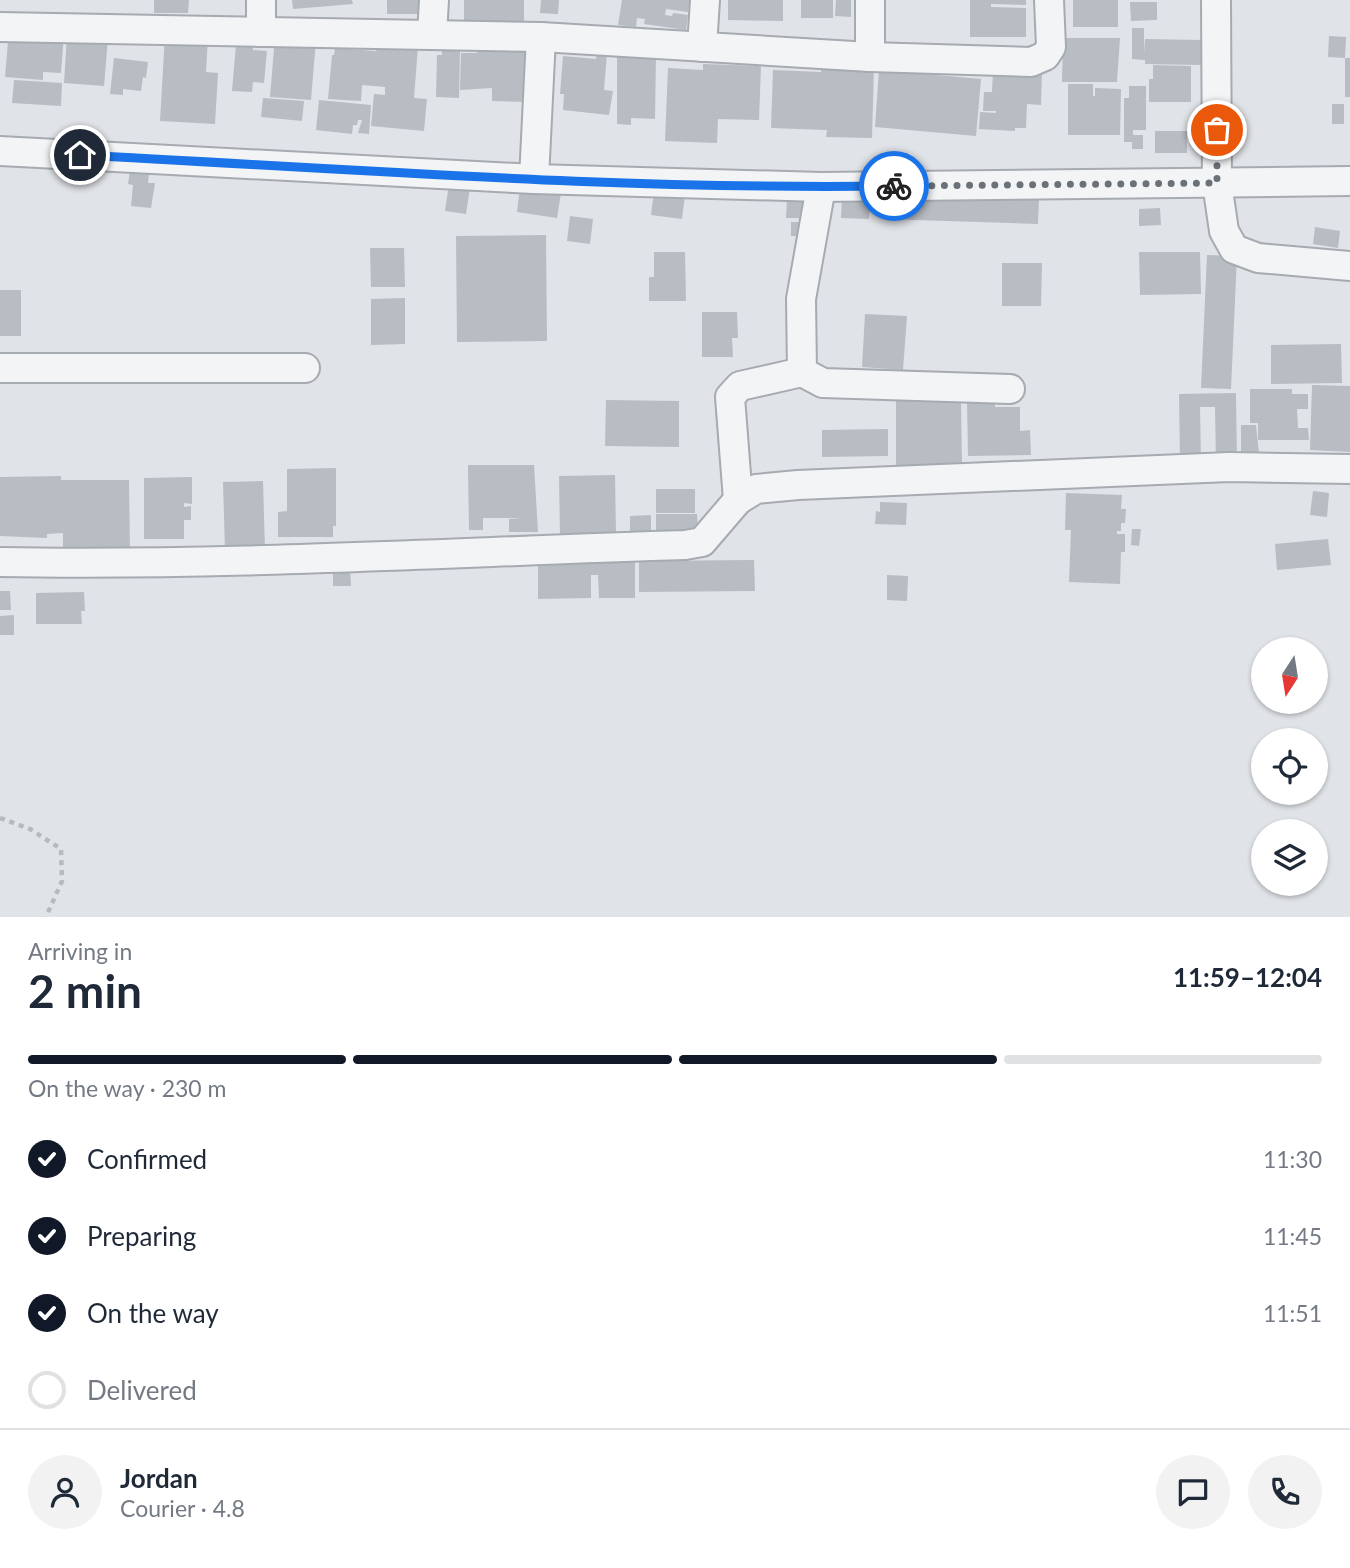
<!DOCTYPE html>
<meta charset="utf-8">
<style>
body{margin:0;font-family:Lato,sans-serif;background:#f2f2f3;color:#1f2937;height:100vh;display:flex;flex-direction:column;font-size:26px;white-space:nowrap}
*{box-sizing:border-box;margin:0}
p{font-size:23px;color:#747a83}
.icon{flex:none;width:38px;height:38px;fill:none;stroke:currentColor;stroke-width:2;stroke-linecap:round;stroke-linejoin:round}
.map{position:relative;height:917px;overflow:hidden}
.sheet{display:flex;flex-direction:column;background:#fff;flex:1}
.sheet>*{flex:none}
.needle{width:46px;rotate:192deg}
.tools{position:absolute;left:1251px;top:637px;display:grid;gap:14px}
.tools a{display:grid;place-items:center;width:77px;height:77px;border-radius:50%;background:#fff;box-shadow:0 2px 5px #0004;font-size:35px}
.pin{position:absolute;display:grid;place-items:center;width:60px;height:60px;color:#fff;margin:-30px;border:4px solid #fff;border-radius:50%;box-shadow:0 2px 7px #0007}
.courier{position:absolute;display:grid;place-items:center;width:70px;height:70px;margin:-35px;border:5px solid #1a73e8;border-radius:50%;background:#fff;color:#222;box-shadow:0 2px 9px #0007}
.headline em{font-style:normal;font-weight:700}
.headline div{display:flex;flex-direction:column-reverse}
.headline{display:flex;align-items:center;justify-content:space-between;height:119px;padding:0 28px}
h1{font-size:46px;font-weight:700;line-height:52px}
.bar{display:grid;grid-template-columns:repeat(4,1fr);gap:10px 7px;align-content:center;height:84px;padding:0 28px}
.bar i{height:9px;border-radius:5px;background:#e0e1e3}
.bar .selected{background:#111827}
.bar p{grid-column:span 4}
.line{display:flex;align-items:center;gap:18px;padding:0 28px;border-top:2px solid #e0e1e3}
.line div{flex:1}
.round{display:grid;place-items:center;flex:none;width:74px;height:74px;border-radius:37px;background:#f2f2f3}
ol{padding:0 28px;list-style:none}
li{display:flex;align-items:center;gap:21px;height:77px}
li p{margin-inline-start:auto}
li .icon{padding:7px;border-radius:50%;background:#111827;color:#fff;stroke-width:4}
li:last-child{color:#747a83}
li i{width:38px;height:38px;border:4px solid #e0e1e3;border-radius:50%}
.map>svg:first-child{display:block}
.building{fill:#b8bdc3}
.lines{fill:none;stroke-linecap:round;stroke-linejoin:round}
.minor-casing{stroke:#a6abb1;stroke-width:32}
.path{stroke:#b6babe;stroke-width:4.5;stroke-dasharray:5 5;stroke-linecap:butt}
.minor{stroke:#f2f4f6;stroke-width:28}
.done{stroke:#6a7178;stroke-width:7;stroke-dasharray:0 12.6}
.route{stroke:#1a73e8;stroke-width:9}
</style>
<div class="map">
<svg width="1350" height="917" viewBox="0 0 1350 917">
<rect width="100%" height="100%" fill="#e0e3e7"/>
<g class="building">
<path d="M154,0H189L188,13H154Z"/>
<path d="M292,0H352L353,4L293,9Z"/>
<rect x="387" y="0" width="45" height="14"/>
<path d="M464,0H524V24L464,23Z"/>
<path d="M541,0H559L558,14L540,13Z"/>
<path d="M622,0H690L688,12L666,9L665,15L672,16L673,13L688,15L686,30L644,24L645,19L637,18L636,27L618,25Z"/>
<path d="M728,0H783V21L728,20Z"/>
<rect x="801" y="0" width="32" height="18"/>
<path d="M836,0H851V17L835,16Z"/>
<path d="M970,0H1026V5L991,4V7L1026,8V37H970Z"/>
<rect x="1073" y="0" width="45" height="27"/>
<path d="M1130,2H1157V20L1131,21Z"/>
<path d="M1132,28H1144V53L1145,39L1201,40V65L1145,64V60L1132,59Z"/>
<path d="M9,30L64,34L61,73L43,72V80L5,77Z"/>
<path d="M165,34L208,36L206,72L218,73L215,124L160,121Z"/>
<path d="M67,36L108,39L104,86L64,83Z"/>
<path d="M1329,36L1346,37L1345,58H1350V97H1345V58L1328,57Z"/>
<path d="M275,37L316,40L311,100L270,97Z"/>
<path d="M1063,38H1120L1117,82H1062Z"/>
<path d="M376,43L418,46L414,98L427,99L424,131L371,126L374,94L385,95V87L362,85L361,101L328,99L332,55H334L335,48L376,51Z"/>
<path d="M477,43L532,50L530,102L492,101V88L460,90L461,53H477Z"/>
<path d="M236,45L253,46V50L267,51L264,83L253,82L252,92L232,91Z"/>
<path d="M442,50H460L459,98L436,97L437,55H442Z"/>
<path d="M597,51L607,53L604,90L613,91L609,115L563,110L564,94H560L563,56L596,59Z"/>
<path d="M617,51L656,56L655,119L631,118V125L617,124Z"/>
<path d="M114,58L148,62L146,78L143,77L141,91L123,89V95L110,94Z"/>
<path d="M821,63L874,65L872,138L826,137L827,130L771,128L773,70L821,72Z"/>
<path d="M703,64L761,66L759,120L718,119L717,143L665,141L668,68L703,70Z"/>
<path d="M1153,65L1191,66V102H1149V79H1153Z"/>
<path d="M879,70L981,79L976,136L875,127Z"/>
<path d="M993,70L1042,73L1041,105L1027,104L1026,128H1015V131L979,129L980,112L996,113V111H983L984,92H992Z"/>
<path d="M14,80L62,83L61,106L12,103Z"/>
<path d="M1068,84H1093V96H1095V88L1121,89L1120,135H1068Z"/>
<path d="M1129,86H1146V130H1133V135H1143V149H1132V142H1124V98H1129Z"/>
<path d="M263,98L304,101L302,121L261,117Z"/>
<path d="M319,100L371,105L369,134L358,133L362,120H358L357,125H353L352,134L316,130Z"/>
<rect x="1332" y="104" width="12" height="20"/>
<rect x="1155" y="131" width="32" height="22"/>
<path d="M130,170L149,173L148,183H155L151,208L131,206L133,185L128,184Z"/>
<path d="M449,184L470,187L466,214L445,211Z"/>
<path d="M520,187L561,193L557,218L517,212Z"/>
<path d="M654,191L685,195L682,219L651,215Z"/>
<path d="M883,194L1039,199L1038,224L882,219Z"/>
<path d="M842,198L870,199L869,219L841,218Z"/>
<path d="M787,200L809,201L808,218H786Z"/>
<path d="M1160,208L1161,225L1139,226V209Z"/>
<path d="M570,216L593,219L590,244L567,241Z"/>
<path d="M791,222H806L805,236H791Z"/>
<path d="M1315,227L1340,231L1338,248L1313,244Z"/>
<path d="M546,235L547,341L457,342L456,236Z"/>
<path d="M370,248H404L405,287H371Z"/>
<path d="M654,252H685L686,301H649V277H654Z"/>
<path d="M1139,252H1200L1201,294L1140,295Z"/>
<path d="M1207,255L1237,256L1231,389L1201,388Z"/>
<path d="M1002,263H1042L1041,306H1002Z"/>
<rect x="0" y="290" width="21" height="46"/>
<path d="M405,298V344L371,345V299Z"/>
<path d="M702,312H737L738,338H732L733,357H702Z"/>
<path d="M865,314L907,316L903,370L862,367Z"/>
<path d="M1341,344L1342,383L1271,384V345Z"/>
<path d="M1312,385L1350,386V452L1310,450Z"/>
<path d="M1250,389H1292V394H1308V409H1297L1298,428H1308L1309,440H1258V423H1250Z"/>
<path d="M1236,393L1237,463H1216L1215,407H1200L1201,463H1180L1179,394Z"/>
<path d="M961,398L962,468H896V399Z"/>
<path d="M606,400L679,401V447L605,446Z"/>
<path d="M967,401H995V407H1020V431L1030,430L1031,455L968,456Z"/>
<path d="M1241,425H1256L1259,454L1241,459Z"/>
<path d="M888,429V456L822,457V430Z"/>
<path d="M468,465H534L538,532H509V519L521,518H483V530H469Z"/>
<path d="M336,468V526H333V537H278V512L287,511V469Z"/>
<path d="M615,475L616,535H560L559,476Z"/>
<path d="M61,476V480H129L130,553L63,554V533L47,534V538L0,536V477Z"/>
<path d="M192,477V504L184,503V507L191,506V520H184V539H144V478Z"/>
<path d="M263,481L265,550L225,551L223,482Z"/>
<rect x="656" y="489" width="39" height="24"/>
<path d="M1313,491L1329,493L1327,517L1310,515Z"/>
<path d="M1066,493L1122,495L1121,509H1126L1125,523H1121V531H1117V534H1125V552H1121L1120,584L1069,582L1071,530H1065Z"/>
<path d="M880,502L907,503L906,525L875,524L876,511L880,512Z"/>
<path d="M656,514H697L698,536H656Z"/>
<path d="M651,515V534H630V516Z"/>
<path d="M1132,529H1141L1139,546L1131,545Z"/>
<path d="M1328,539L1331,565L1277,570L1275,544Z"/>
<path d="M538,553H635V598H599L598,575H591V598L538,599Z"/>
<path d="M754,560L755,591L639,592V561Z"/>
<path d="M350,568L351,586H333V569Z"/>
<path d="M887,575L908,576L907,601L887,600Z"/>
<path d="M0,591H10L11,610H0Z"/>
<path d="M84,592L85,611H81L82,624H36V593Z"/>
<path d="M14,615V635H0V616Z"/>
</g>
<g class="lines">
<defs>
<g id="minor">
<path d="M1216,0L1217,183L1224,231L1234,249L1258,258L1350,266"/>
<path d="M0,27L541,37L870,57L1031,62L1045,56L1051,47L1049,0"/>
<path d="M261,32V0"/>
<path d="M432,35L434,0"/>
<path d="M702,47L705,0"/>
<path d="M870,57V0"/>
<path d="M0,151L534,179L821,187L1350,181"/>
<path d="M534,179L541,37"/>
<path d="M821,187L801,299L802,372L823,383L1010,389"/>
<path d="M0,368H305"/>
<path d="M738,500L730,397L740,386L802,372"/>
<path d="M0,562C228,566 456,552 685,545L702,542L738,500L756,489L798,485L1229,467L1350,469"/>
</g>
</defs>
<use href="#minor" class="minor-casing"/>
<path class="path" d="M0,818L30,829L61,849L62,881L46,917"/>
<use href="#minor" class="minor"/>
</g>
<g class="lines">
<path class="done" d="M894,186L1217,183V130"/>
<path class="route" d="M80,155C351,169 623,190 894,186"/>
</g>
</svg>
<div class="tools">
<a><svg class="needle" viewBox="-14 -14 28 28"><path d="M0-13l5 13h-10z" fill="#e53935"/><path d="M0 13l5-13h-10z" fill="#747a83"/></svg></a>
<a><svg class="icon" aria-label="locate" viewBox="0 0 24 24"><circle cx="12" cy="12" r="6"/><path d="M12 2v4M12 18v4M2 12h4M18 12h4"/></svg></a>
<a><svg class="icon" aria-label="layers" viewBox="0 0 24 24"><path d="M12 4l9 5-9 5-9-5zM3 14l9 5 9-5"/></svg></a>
</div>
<div class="pin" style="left:1217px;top:130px;background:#ea580c"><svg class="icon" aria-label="bag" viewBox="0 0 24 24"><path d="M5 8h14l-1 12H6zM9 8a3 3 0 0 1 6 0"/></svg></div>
<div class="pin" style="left:80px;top:155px;background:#1f2937"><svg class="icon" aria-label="home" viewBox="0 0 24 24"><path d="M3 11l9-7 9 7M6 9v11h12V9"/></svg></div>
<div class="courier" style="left:894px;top:186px"><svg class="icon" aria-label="bike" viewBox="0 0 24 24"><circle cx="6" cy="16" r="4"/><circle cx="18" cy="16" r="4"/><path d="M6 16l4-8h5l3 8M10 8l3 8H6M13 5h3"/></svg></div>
</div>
<section class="sheet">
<div class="headline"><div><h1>2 min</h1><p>Arriving in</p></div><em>11:59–12:04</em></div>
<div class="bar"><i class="selected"></i><i class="selected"></i><i class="selected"></i><i></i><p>On the way · 230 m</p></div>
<ol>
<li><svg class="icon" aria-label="check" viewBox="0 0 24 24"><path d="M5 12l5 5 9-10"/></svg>Confirmed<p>11:30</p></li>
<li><svg class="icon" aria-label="check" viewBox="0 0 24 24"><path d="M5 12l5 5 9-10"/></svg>Preparing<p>11:45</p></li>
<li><svg class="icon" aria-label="check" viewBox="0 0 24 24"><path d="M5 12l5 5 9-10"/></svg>On the way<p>11:51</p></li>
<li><i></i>Delivered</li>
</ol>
<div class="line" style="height:126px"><a class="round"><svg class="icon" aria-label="person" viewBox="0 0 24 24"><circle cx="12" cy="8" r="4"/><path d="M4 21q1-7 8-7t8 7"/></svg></a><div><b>Jordan</b><p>Courier · 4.8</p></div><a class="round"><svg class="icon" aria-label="chat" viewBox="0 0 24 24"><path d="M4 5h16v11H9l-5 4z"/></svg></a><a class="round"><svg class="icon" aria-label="phone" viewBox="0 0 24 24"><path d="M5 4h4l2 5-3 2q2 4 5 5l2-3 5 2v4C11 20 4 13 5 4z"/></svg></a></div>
</section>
